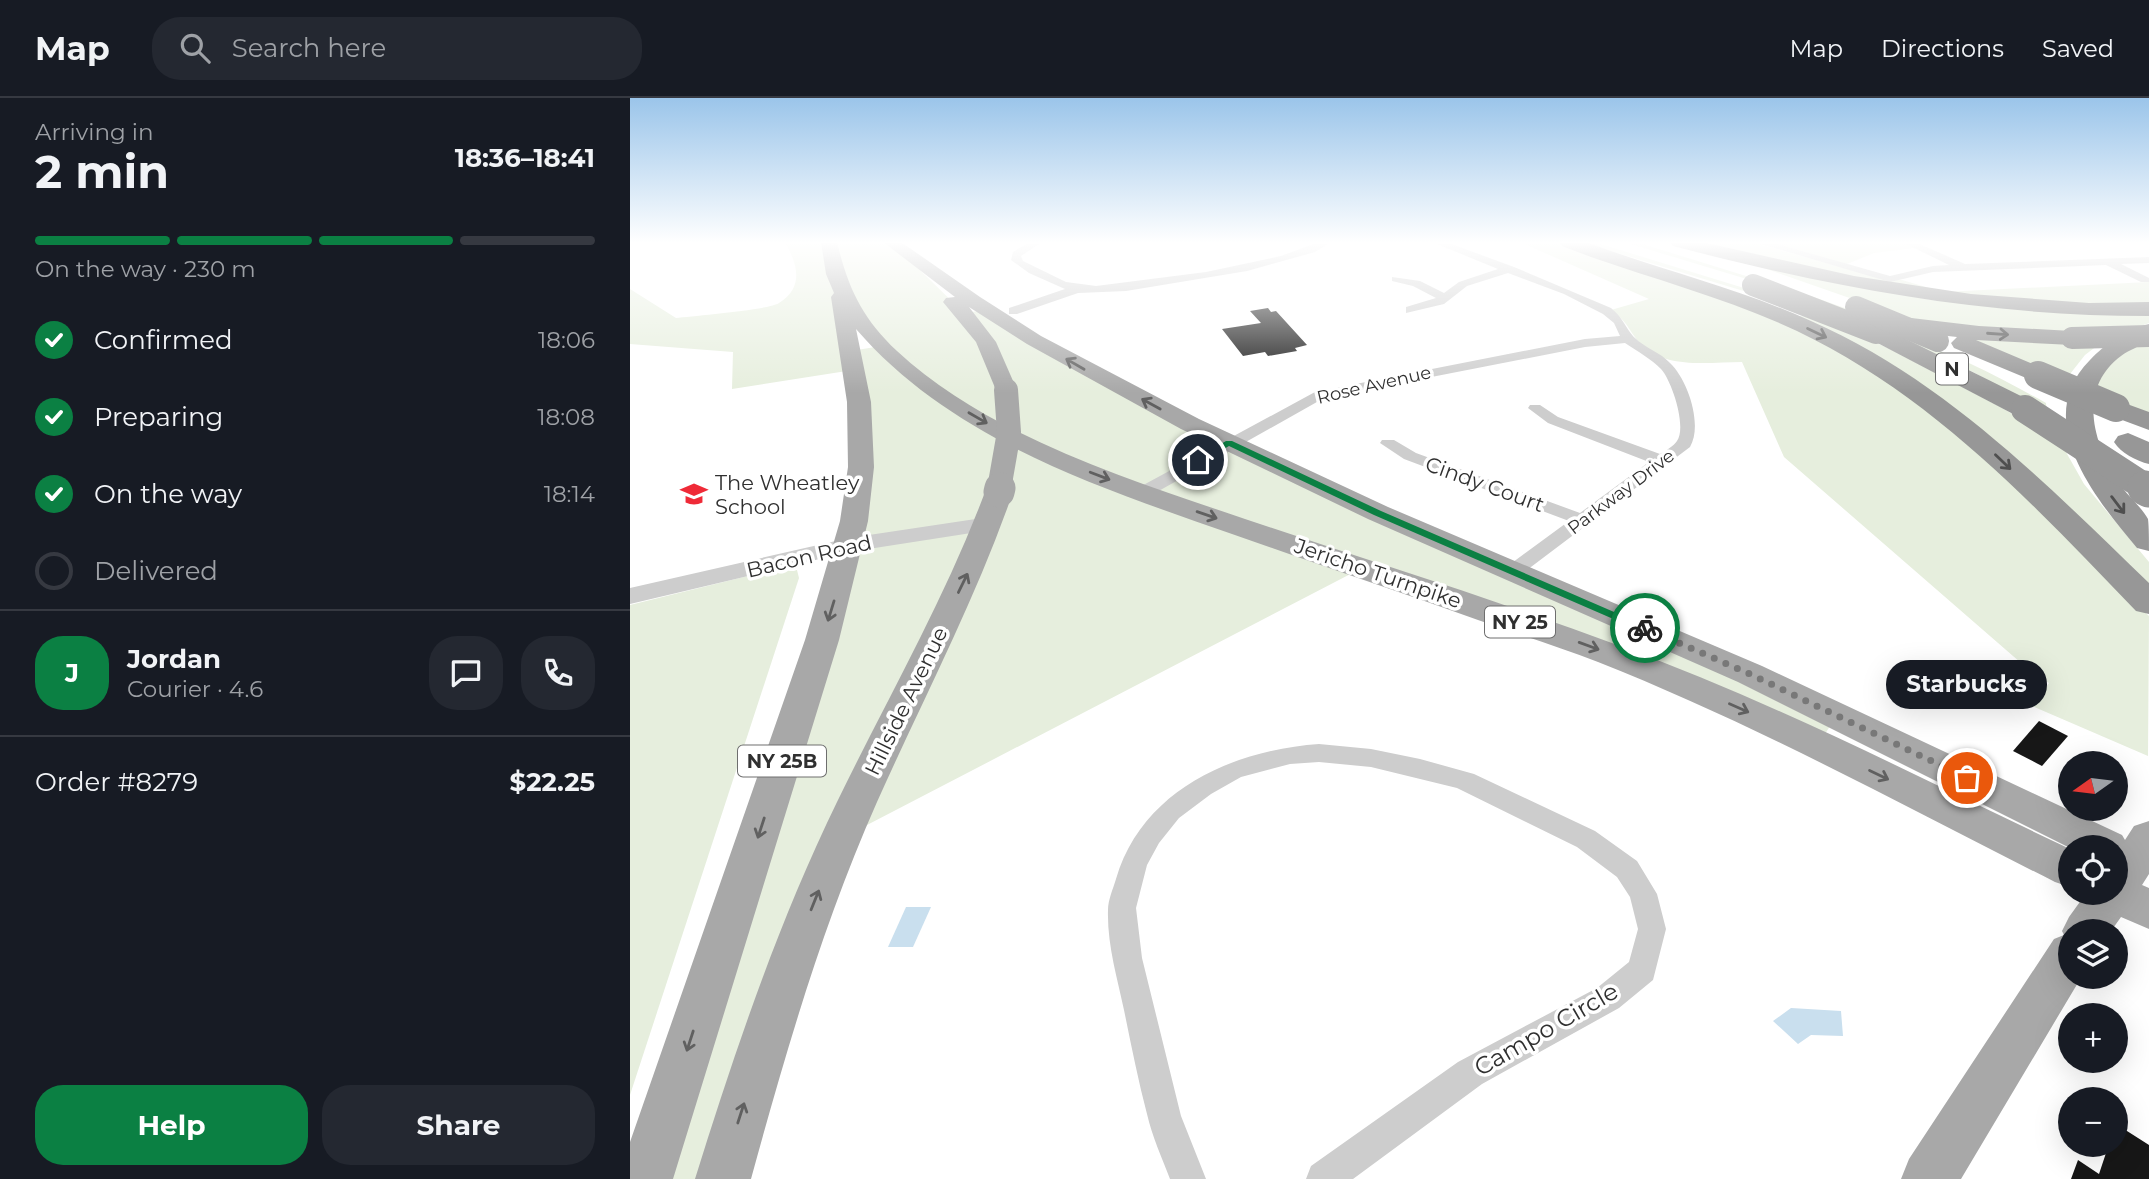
<!DOCTYPE html>
<meta charset="utf-8">
<style>
body{margin:0;font-family:Montserrat,sans-serif;background:#242831;color:#f1f3f6;height:100vh;display:flex;flex-direction:column;font-size:26px;white-space:nowrap}
*{box-sizing:border-box;margin:0}
p{font-size:23px;color:#9ea1a6}
.icon{flex:none;width:38px;height:38px;fill:none;stroke:currentColor;stroke-width:2;stroke-linecap:round;stroke-linejoin:round}
.map{position:relative;flex:1;overflow:hidden}
.drawer{display:flex;flex-direction:column;background:#171b24;width:630px}
.drawer>*{flex:none}
.needle{width:46px;rotate:256deg}
.tools{position:absolute;left:1428px;top:653px;display:grid;gap:14px}
.tools a{display:grid;place-items:center;width:70px;height:70px;border-radius:50%;background:#171b24;box-shadow:0 7px 28px #0002;font-size:35px}
.pin{position:absolute;display:grid;place-items:center;width:60px;height:60px;color:#fff;margin:-30px;border:4px solid #fff;border-radius:50%;box-shadow:0 2px 7px #0007}
.courier{position:absolute;display:grid;place-items:center;width:70px;height:70px;margin:-35px;border:5px solid #0b8043;border-radius:50%;background:#fff;color:#222;box-shadow:0 2px 9px #0007}
.bubble{position:absolute;height:49px;border-radius:24px;background:#171b24;box-shadow:0 7px 28px #0002;font-size:23px;font-weight:700;line-height:49px;text-align:center}
.summary em{font-style:normal;font-weight:700}
.summary div{display:flex;flex-direction:column-reverse}
.summary{display:flex;align-items:center;justify-content:space-between;height:119px;padding:0 35px}
h1{font-size:46px;font-weight:700;line-height:52px}
.bar{display:grid;grid-template-columns:repeat(4,1fr);gap:10px 7px;align-content:center;height:84px;padding:0 35px}
.bar i{height:9px;border-radius:5px;background:#363941}
.bar .selected{background:#0b8043}
.bar p{grid-column:span 4}
.line{display:flex;align-items:center;gap:18px;padding:0 35px;border-top:2px solid #363941}
.line div{flex:1}
.round{display:grid;place-items:center;flex:none;width:74px;height:74px;border-radius:28px;background:#242831}
ol{padding:0 35px;list-style:none}
li{display:flex;align-items:center;gap:21px;height:77px}
li p{margin-inline-start:auto}
li .icon{padding:7px;border-radius:50%;background:#0b8043;color:#fff;stroke-width:4}
li:last-child{color:#9ea1a6}
li i{width:38px;height:38px;border:4px solid #363941;border-radius:50%}
.cta{display:flex;gap:14px;margin-top:auto;padding:14px 35px}
.cta a{flex:1;height:80px;border-radius:28px;background:#0b8043;color:#fff;font-size:28px;font-weight:700;line-height:80px;text-align:center}
.cta a+a{background:#242831;color:#f1f3f6}
header{display:flex;align-items:center;gap:42px;box-sizing:border-box;height:98px;padding:0 35px;background:#171b24;border-bottom:2px solid #363941}
header strong{font-size:33px}
nav{display:flex;gap:38px;margin-inline-start:auto;font-size:24px}
.search{width:490px;height:63px;background:#242831;display:flex;align-items:center;gap:18px;box-sizing:border-box;padding:0 24px;border-radius:28px;color:#9ea1a6;font-size:26px}
main{display:flex;flex:1;min-height:0}
.map>svg:first-child{display:block}
.green{fill:#e6eedd;fill-rule:evenodd}
.water{fill:#c9dfee}
.building{fill:#171717}
.lines{fill:none;stroke-linecap:round;stroke-linejoin:round}
.minor{fill:#cdcdcd;fill-rule:evenodd}
.tertiary{fill:#cdcdcd;fill-rule:evenodd}
.primary{fill:#a8a8a8;fill-rule:evenodd}
.motorway{fill:#979797;fill-rule:evenodd}
.primary-bridge-far1{stroke:#a8a8a8;stroke-width:24}
.primary-bridge{stroke:#a8a8a8;stroke-width:31}
.motorway-bridge-far2{stroke:#979797;stroke-width:22}
.motorway-bridge-far1{stroke:#979797;stroke-width:28}
.motorway-bridge{stroke:#979797;stroke-width:35}
.oneway{stroke:#4f4f4f}
.oneway2{stroke:#606060}
.route{fill:#0b8043}
.done{stroke:#787878;stroke-width:7;stroke-dasharray:0 12.6}
.labels{text-anchor:middle;dominant-baseline:central;stroke-width:7;stroke-linejoin:round;paint-order:stroke}
.far-street-label{font-size:18px;fill:#303030;stroke:#fff}
.shield{fill:#fff;stroke:#6e6e6e;stroke-width:2}
.shield-label{font-size:19px;font-weight:bold;fill:#303030}
.poi-label{font-size:21px;fill:#303030;stroke:#fff;text-anchor:start}
.street-label{font-size:21px;fill:#303030;stroke:#fff}
.near-street-label{font-size:24px;fill:#303030;stroke:#fff}
</style>
<header>
<strong>Map</strong>
<div class="search"><svg class="icon" aria-label="search" viewBox="0 0 24 24"><circle cx="10" cy="10" r="6"/><path d="M15 15l6 6"/></svg>Search here</div>
<nav><a>Map</a><a>Directions</a><a>Saved</a></nav>
</header>
<main>
<section class="drawer">
<div class="summary"><div><h1>2 min</h1><p>Arriving in</p></div><em>18:36–18:41</em></div>
<div class="bar"><i class="selected"></i><i class="selected"></i><i class="selected"></i><i></i><p>On the way · 230 m</p></div>
<ol>
<li><svg class="icon" aria-label="check" viewBox="0 0 24 24"><path d="M5 12l5 5 9-10"/></svg>Confirmed<p>18:06</p></li>
<li><svg class="icon" aria-label="check" viewBox="0 0 24 24"><path d="M5 12l5 5 9-10"/></svg>Preparing<p>18:08</p></li>
<li><svg class="icon" aria-label="check" viewBox="0 0 24 24"><path d="M5 12l5 5 9-10"/></svg>On the way<p>18:14</p></li>
<li><i></i>Delivered</li>
</ol>
<div class="line" style="height:126px"><b class="round" style="background:#0b8043;color:#fff">J</b><div><b>Jordan</b><p>Courier · 4.6</p></div><a class="round"><svg class="icon" aria-label="chat" viewBox="0 0 24 24"><path d="M4 5h16v11H9l-5 4z"/></svg></a><a class="round"><svg class="icon" aria-label="phone" viewBox="0 0 24 24"><path d="M5 4h4l2 5-3 2q2 4 5 5l2-3 5 2v4C11 20 4 13 5 4z"/></svg></a></div>
<div class="line" style="height:91px"><div>Order #8279</div><b>$22.25</b></div>
<div class="cta"><a>Help</a><a>Share</a></div>
</section>
<div class="map">
<svg width="1519" height="1081" viewBox="0 0 1519 1081">
<rect width="100%" height="100%" fill="#fff"/>
<g class="green">
<path d="M155,144H261L334,215L356,212L467,278L1207,617L1188,647L732,470L212,740L93,1081H15L224,423L223,272L102,291L103,254L0,246V191L46,220C63,218 139,212 149,205C175,189 167,165 155,144ZM225,215L252,248L220,253Z"/>
<path d="M890,144H924L1130,214L1237,266L1357,358L1519,518L1518,658L1402,608L1419,585L1406,578L1154,359L1112,264C1079,264 1035,272 1010,245C998,232 999,225 981,212L1019,201Z"/>
<path d="M951,144H964L1114,190L1117,194Z"/>
<path d="M994,144H1006L1181,198L1226,214L1199,210L1130,185Z"/>
<path d="M1059,144H1121L1250,180L1272,182L1313,194L1519,184V208L1380,204L1178,175Z"/>
<path d="M1128,144H1277L1292,149L1244,155L1212,168Z"/>
<path d="M1131,169L1301,202L1519,214V225L1490,236L1297,227Z"/>
<path d="M1170,218L1192,220L1260,251L1374,311L1432,347L1454,386L1519,464V498L1358,344L1161,220Z"/>
<path d="M1323,237L1472,244L1455,257L1440,276L1379,262Z"/>
<path d="M1272,241C1323,254 1369,279 1416,305L1417,316L1345,275Z"/>
<path d="M1519,241V320L1461,295C1477,266 1489,256 1519,241Z"/>
<path d="M167,472L169,480L0,997V507L130,475Z"/>
</g>
<g class="water">
<path d="M276,809H301L283,849H258Z"/>
<path d="M1161,910L1211,913L1213,938L1181,937L1168,946L1143,923Z"/>
</g>
<g class="building">
<path d="M638,210L641,214L646,213L677,247L665,250L667,253L638,258L635,254L613,258L592,231L631,225L620,213Z"/>
<path d="M1409,623L1438,638L1412,668L1383,653Z"/>
<path d="M1486,1026L1519,1047V1081H1441L1448,1062L1469,1076L1479,1046H1486Z"/>
</g>
<g class="lines">
<g class="minor">
<path d="M400,144H412L391,158L393,163L436,184L466,188L576,174L651,158L689,144H701L685,154L617,173L496,193L448,195L387,216H379V210L435,191L399,175L381,162L383,154Z"/>
<path d="M802,144H816L884,169L981,210C995,222 995,230 1005,240C1015,250 1030,254 1040,265C1058,282 1073,327 1060,349L889,478L882,480L872,474L875,470L939,423L774,361L750,345L752,342H764L786,355L950,415L1019,364L918,325L898,310L900,307H910L928,319L1030,356C1035,353 1044,348 1047,343C1057,329 1042,283 1031,271C1021,261 1007,253 995,245L955,249L694,300L518,399H506L503,395L506,391L685,294L955,241L990,238L984,225L973,216L934,196L878,175L837,188L814,206L776,215V209L806,200L783,188L762,183V179L790,183L814,195L829,184L868,171Z"/>
<path d="M1124,144H1140L1260,178L1303,168L1319,167L1272,144H1285L1335,166L1519,159V165L1491,166L1519,180V184H1511L1476,167L1303,174L1260,184Z"/>
<path d="M689,646L741,651L790,661L844,676L965,733L1007,763L1027,796L1036,831L1023,882L989,910L852,986L723,1081H676L681,1068L828,964L967,890L999,864L1008,831L1000,799L987,779L947,749L827,690L741,669L689,664L660,666L611,679L581,696L549,720L529,745L517,767L506,810L512,860L551,1018L576,1081H540C532,1060 522,1038 517,1016C508,982 501,946 494,912C487,879 477,846 478,812C478,802 483,791 486,781C512,692 603,652 689,646Z"/>
</g>
<path class="tertiary" d="M359,419L367,421L370,426L367,431L219,454L0,506V490L219,440Z"/>
<g class="primary">
<path d="M191,144H207C218,190 232,220 267,253C360,339 498,381 615,421C740,463 866,502 990,548C1144,604 1292,681 1440,751V789L1425,784C1274,708 1125,626 968,564C928,549 888,536 848,522C766,493 684,465 602,436C468,389 322,342 226,231L241,304L244,369L238,423L209,542L43,1081H0V1044L175,542L210,423L218,369L217,304L201,199L204,195L196,176Z"/>
<path d="M253,144H271L350,199L411,238L569,321L758,409L1132,568L1492,737L1495,742L1504,728L1519,723V776L1512,787L1519,790V831L1491,819L1481,833H1440V878H1452L1331,1081H1271L1279,1061L1424,841L1434,837L1432,833L1439,819L1457,794H1486V749L1440,750L1108,584L738,421L551,331L397,246L339,209L366,244L387,292L384,297H368L346,244L313,204L316,200L325,199Z"/>
<path d="M369,386L379,388L383,394C346,501 293,601 247,704C193,826 156,953 121,1081H65C105,953 148,825 207,704C257,601 315,501 355,394L359,388Z"/>
</g>
<g class="motorway">
<path d="M929,144H956C1031,172 1108,190 1181,223C1315,282 1415,385 1519,485V516L1506,513C1403,406 1303,298 1167,233C1101,202 1030,183 961,159L932,148Z"/>
<path d="M1040,144H1072L1224,178L1341,196L1459,205L1519,204V218C1352,218 1204,190 1043,148Z"/>
<path d="M1256,217L1349,228L1442,233L1450,235L1454,240L1450,245L1442,247L1346,242L1417,272L1421,277L1417,282L1408,285L1324,250L1321,245L1327,239L1256,231L1405,305L1409,311L1405,317L1395,319L1385,317L1238,240L1234,235L1238,230L1247,228L1244,224L1248,219Z"/>
<path d="M1519,226V243C1510,248 1499,252 1491,258C1447,291 1463,344 1488,383C1496,397 1511,408 1518,421C1519,429 1519,444 1519,453L1507,450C1466,401 1400,322 1460,262C1475,246 1497,231 1519,226Z"/>
<path d="M1486,302L1519,314V332L1476,316L1472,310L1476,304Z"/>
<path d="M1498,335L1519,344V366C1506,363 1491,355 1484,344L1488,338Z"/>
</g>
<path class="primary-bridge-far1" d="M369,391L379,334L376,292"/>
<path class="primary-bridge" d="M369,394L370,390"/>
<g class="motorway-bridge-far2">
<path d="M1123,187L1246,235"/>
<path d="M1226,209L1308,243"/>
<path d="M1442,240L1519,238"/>
</g>
<g class="motorway-bridge-far1">
<path d="M1408,277L1486,310"/>
<path d="M1395,311L1518,391"/>
</g>
<path class="motorway-bridge" d="M1515,390L1519,392"/>
</g>
<defs><path id="oneway-shaft" d="M-6 0H5M1.5-3L5.5 0L1.5 3" fill="none" stroke-width="1.6" stroke-linecap="round" stroke-linejoin="round" transform="scale(1.75)"/></defs>
<g class="oneway">
<use href="#oneway-shaft" transform="translate(1187 235) rotate(26)"/>
<use href="#oneway-shaft" transform="translate(1368 236) rotate(4)"/>
<use href="#oneway-shaft" transform="translate(1373 364) rotate(44)"/>
<use href="#oneway-shaft" transform="translate(1488 407) rotate(53)"/>
</g>
<g class="oneway2">
<use href="#oneway-shaft" transform="translate(445 266) rotate(-150)"/>
<use href="#oneway-shaft" transform="translate(521 306) rotate(-151)"/>
<use href="#oneway-shaft" transform="translate(348 320) rotate(30)"/>
<use href="#oneway-shaft" transform="translate(470 378) rotate(21)"/>
<use href="#oneway-shaft" transform="translate(577 417) rotate(19)"/>
<use href="#oneway-shaft" transform="translate(333 485) rotate(-64)"/>
<use href="#oneway-shaft" transform="translate(201 513) rotate(107)"/>
<use href="#oneway-shaft" transform="translate(959 548) rotate(20)"/>
<use href="#oneway-shaft" transform="translate(1109 610) rotate(24)"/>
<use href="#oneway-shaft" transform="translate(1249 677) rotate(26)"/>
<use href="#oneway-shaft" transform="translate(131 730) rotate(108)"/>
<use href="#oneway-shaft" transform="translate(185 802) rotate(-68)"/>
<use href="#oneway-shaft" transform="translate(60 943) rotate(108)"/>
<use href="#oneway-shaft" transform="translate(111 1015) rotate(-72)"/>
</g>
<linearGradient id="sky" x2="0" y2="1"><stop stop-color="#9bc5ea"/><stop offset="0.49" stop-color="#fff"/><stop offset="1" stop-color="#fff" stop-opacity="0"/></linearGradient>
<rect width="1519" height="295" fill="url(#sky)"/>
<path class="route" d="M596,343H602L751,413L1021,530L1011,533L744,417L599,348L571,364L564,362Z"/>
<g class="lines">
<path class="done" d="M1015,530L1120,576L1337,680"/>
</g>
<defs>
<symbol id="school-bare" viewBox="-9 -9 18 18"><path d="M0-5L7-2L0 1L-7-2ZM-4 1L0 2.5L4 1V4Q0 6-4 4Z" fill="#ef2a37" stroke="#fff" stroke-width="2.5" paint-order="stroke"/></symbol>
</defs>
<g fill-rule="evenodd">
<use href="#school-bare" x="45" y="377" width="38" height="38"/>
</g>
<g class="labels">
<g class="far-street-label">
<text transform="translate(744 287) rotate(-13)">Rose Avenue</text>
<text transform="translate(991 394) rotate(-37)">Parkway Drive</text>
</g>
<g class="shield">
<rect x="1306" y="255.5" width="32" height="31" rx="5"/>
<rect x="855" y="508.5" width="70" height="31" rx="5"/>
<rect x="108" y="647.5" width="88" height="31" rx="5"/>
</g>
<g class="shield-label">
<text x="1322" y="271">N</text>
<text x="890" y="524">NY 25</text>
<text x="152" y="663">NY 25B</text>
</g>
<g class="poi-label">
<text x="85" y="384">The Wheatley<tspan x="85" dy="24">School</tspan></text>
</g>
<g class="street-label">
<text transform="translate(855 386) rotate(20)">Cindy Court</text>
<text transform="translate(179 458) rotate(-13)">Bacon Road</text>
<text transform="translate(748 475) rotate(19)">Jericho Turnpike</text>
<text transform="translate(276 603) rotate(-64)">Hillside Avenue</text>
</g>
<g class="near-street-label">
<text transform="translate(916 931) rotate(-30)">Campo Circle</text>
</g>
</g>
</svg>
<div class="tools">
<a><svg class="needle" viewBox="-14 -14 28 28"><path d="M0-13l5 13h-10z" fill="#e53935"/><path d="M0 13l5-13h-10z" fill="#9ea1a6"/></svg></a>
<a><svg class="icon" aria-label="locate" viewBox="0 0 24 24"><circle cx="12" cy="12" r="6"/><path d="M12 2v4M12 18v4M2 12h4M18 12h4"/></svg></a>
<a><svg class="icon" aria-label="layers" viewBox="0 0 24 24"><path d="M12 4l9 5-9 5-9-5zM3 14l9 5 9-5"/></svg></a>
<a>+</a>
<a>−</a>
</div>
<div class="pin" style="left:1337px;top:680px;background:#ea580c"><svg class="icon" aria-label="bag" viewBox="0 0 24 24"><path d="M5 8h14l-1 12H6zM9 8a3 3 0 0 1 6 0"/></svg></div>
<div class="pin" style="left:568px;top:362px;background:#1f2937"><svg class="icon" aria-label="home" viewBox="0 0 24 24"><path d="M3 11l9-7 9 7M6 9v11h12V9"/></svg></div>
<div class="courier" style="left:1015px;top:530px"><svg class="icon" aria-label="bike" viewBox="0 0 24 24"><circle cx="6" cy="16" r="4"/><circle cx="18" cy="16" r="4"/><path d="M6 16l4-8h5l3 8M10 8l3 8H6M13 5h3"/></svg></div>
<div class="bubble" style="left:1256px;top:562px;width:161px">Starbucks</div>
</div>
</main>
